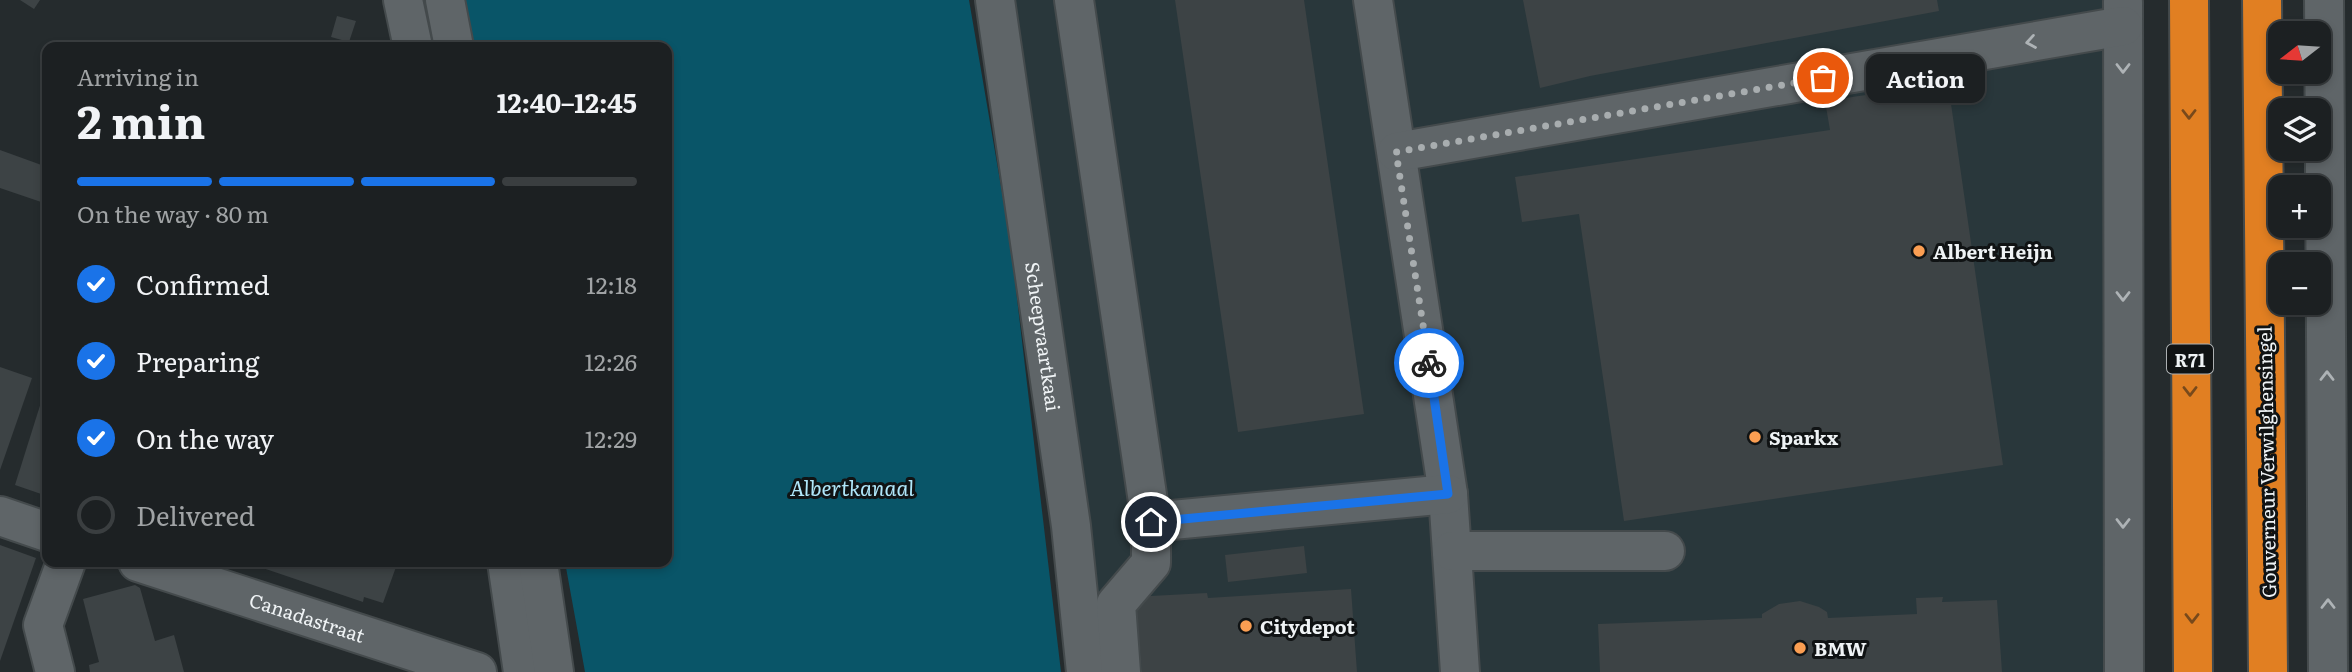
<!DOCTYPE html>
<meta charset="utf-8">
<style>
body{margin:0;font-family:Literata,serif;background:#292d2f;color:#f1f3f6;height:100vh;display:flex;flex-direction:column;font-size:26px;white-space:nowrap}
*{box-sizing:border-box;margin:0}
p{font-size:23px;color:#a0a3a5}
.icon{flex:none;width:38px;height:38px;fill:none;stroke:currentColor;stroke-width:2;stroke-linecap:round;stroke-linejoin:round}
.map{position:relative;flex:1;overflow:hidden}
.panel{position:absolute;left:42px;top:42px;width:630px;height:525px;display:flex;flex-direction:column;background:#1c2022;border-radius:14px;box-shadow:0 4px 10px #0003,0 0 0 2px #3a3e40}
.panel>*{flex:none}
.needle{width:46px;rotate:253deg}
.controls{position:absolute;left:2268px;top:21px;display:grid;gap:14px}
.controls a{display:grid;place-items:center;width:63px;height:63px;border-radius:14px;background:#1c2022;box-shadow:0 4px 10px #0003,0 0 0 2px #3a3e40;font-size:35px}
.pin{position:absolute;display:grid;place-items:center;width:60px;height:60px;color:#fff;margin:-30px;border:4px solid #fff;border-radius:50%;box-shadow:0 2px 7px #0007}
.courier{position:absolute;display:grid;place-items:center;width:70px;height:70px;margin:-35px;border:5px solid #1a73e8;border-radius:50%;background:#fff;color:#222;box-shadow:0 2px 9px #0007}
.bubble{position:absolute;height:49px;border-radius:14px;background:#1c2022;box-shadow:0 4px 10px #0003,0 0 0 2px #3a3e40;font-size:23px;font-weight:700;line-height:49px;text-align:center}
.overview em{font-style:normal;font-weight:700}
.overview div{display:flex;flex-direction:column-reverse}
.overview{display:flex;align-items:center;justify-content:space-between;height:119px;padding:0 35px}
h1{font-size:46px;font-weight:700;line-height:52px}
.bar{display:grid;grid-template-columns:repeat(4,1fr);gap:10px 7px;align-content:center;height:84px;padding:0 35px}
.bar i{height:9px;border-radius:5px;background:#3a3e40}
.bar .active{background:#1a73e8}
.bar p{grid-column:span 4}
ol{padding:0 35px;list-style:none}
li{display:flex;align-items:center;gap:21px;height:77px}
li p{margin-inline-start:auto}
li .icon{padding:7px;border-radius:50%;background:#1a73e8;color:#fff;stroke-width:4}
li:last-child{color:#a0a3a5}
li i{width:38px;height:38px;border:4px solid #3a3e40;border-radius:50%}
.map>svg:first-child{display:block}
.built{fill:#29373b}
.water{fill:#095568}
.building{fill:#3d4345}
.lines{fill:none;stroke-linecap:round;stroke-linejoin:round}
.minor-casing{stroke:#444a4c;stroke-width:42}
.highway-casing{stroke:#444a4c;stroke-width:42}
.minor{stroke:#5f6568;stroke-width:38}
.highway{stroke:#e17f22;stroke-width:38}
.oneway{stroke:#aeb3b6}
.oneway2{stroke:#78491b}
.done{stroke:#a8adaf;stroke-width:7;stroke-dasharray:0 12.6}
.route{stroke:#1a73e8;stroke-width:9}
.poi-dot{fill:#fb9e52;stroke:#101314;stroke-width:2.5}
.labels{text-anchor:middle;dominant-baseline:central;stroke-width:6;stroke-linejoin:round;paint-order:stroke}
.shield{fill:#101314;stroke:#acb0b2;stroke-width:2}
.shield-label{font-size:18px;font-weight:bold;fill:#eff3f5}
.poi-label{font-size:19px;font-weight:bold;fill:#eff3f5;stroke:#101314;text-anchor:start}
.street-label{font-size:19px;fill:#eff3f5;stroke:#101314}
.water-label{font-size:21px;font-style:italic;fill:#b0e7fa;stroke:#101314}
</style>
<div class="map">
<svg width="2352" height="672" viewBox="0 0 2352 672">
<rect width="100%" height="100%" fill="#252b2d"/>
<path class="built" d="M1009,0H2110L2111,672H1097Z"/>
<path class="water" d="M459,0H969L1010,239L1061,672H585L565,562H667V47H468Z"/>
<g class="building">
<path d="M20,0H40L34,9Z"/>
<path d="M1175,0H1304L1364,414L1238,432Z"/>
<path d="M1523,0H1937L1939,11L1590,76L1540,88Z"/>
<path d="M337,16L356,21L349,42L331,37Z"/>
<path d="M1948,83L2003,465L1624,521L1579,214L1522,222L1515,177L1830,130L1825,101Z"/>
<path d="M0,150L47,167V204L0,188Z"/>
<path d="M0,367L32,378L0,470Z"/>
<path d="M43,396L47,397V496L15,485Z"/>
<path d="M0,545L36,558L0,661Z"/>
<path d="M1304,546L1307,573L1228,582L1225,555Z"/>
<path d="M245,562H385L384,564L396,567L383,603L364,597L363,602Z"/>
<path d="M135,585L140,588L155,641L174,635L184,672H90L89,665L99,662L83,599Z"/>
<path d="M1351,589L1357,672H1142L1140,649H1136L1132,597L1207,593L1208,598Z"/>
<path d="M1943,597L1942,602L1997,600L2002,672H1600L1598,624L1762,618V614L1779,604L1800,601L1819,607L1827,612L1828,618L1917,614L1916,598Z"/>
</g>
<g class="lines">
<defs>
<g id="minor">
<path d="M403,0L413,47"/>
<path d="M445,0L454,47"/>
<path id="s1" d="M995,0L1071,526L1086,672"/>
<path d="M1074,0L1151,522V563L1116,604L1121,672"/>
<path d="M1373,0L1448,494L1460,672"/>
<path d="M2324,0L2328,672"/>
<path d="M2123,2L2124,672"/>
<path d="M1397,152L2123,26"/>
<path d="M0,516L47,532"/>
<path d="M1151,522L1448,494"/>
<path d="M1452,551H1665"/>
<path id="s2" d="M138,562L477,672"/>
<path d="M507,562L523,672"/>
<path d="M538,562L554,672"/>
<path d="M55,672L43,625L66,562"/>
</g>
<g id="highway">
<path d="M2189,0L2193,672"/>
<path d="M2262,0L2268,672"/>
</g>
</defs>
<use href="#minor" class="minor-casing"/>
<use href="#highway" class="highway-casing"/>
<use href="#minor" class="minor"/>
<use href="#highway" class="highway"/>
</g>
<defs><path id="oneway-chevron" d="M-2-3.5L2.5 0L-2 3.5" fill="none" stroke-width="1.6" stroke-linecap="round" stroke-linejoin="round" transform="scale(1.75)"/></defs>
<g class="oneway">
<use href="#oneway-chevron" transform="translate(2031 42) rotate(170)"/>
<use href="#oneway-chevron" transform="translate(2123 68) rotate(90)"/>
<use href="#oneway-chevron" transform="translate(2123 296) rotate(90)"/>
<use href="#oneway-chevron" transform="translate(2327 376) rotate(-90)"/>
<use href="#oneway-chevron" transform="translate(2123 523) rotate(90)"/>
<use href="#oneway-chevron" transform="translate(2328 604) rotate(-90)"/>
</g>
<g class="oneway2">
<use href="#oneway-chevron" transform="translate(2189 114) rotate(90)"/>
<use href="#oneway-chevron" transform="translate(2190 391) rotate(90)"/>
<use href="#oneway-chevron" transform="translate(2192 618) rotate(90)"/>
</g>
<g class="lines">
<path class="done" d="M1429,363L1396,152L1823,78"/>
<path class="route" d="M1151,522L1448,494L1429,363"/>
</g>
<g class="poi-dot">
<circle cx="1919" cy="251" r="7"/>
<circle cx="1755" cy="437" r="7"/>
<circle cx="1246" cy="626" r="7"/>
<circle cx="1800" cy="648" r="7"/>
</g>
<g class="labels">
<rect class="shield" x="2167" y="344.5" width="46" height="29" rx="5"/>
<g class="shield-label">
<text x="2190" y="359">R71</text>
</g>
<g class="poi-label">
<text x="1933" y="251">Albert Heijn</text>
<text x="1769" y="437">Sparkx</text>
<text x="1260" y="626">Citydepot</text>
<text x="1814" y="648">BMW</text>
</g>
<g class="street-label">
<text stroke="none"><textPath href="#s1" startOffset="340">Scheepvaartkaai</textPath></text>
<text transform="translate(2266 462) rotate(-91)">Gouverneur Verwilghensingel</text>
<text stroke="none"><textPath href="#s2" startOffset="178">Canadastraat</textPath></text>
</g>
<g class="water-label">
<text x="852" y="486">Albertkanaal</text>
</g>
</g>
</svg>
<div class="controls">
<a><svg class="needle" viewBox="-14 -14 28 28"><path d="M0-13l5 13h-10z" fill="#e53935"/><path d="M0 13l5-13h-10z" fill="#a0a3a5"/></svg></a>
<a><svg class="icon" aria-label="layers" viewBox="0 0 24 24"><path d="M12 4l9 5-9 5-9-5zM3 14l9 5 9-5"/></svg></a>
<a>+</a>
<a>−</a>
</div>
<div class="pin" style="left:1823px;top:78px;background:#ea580c"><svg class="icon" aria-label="bag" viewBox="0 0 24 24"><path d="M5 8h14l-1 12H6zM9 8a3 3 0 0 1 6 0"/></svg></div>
<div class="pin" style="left:1151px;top:522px;background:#1f2937"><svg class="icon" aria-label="home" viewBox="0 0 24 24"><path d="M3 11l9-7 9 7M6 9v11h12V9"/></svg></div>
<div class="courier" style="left:1429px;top:363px"><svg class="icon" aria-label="bike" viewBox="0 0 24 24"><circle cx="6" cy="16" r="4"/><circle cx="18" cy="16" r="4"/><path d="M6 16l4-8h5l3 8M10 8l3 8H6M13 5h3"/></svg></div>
<div class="bubble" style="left:1866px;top:54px;width:119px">Action</div>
<section class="panel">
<div class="overview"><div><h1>2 min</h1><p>Arriving in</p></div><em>12:40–12:45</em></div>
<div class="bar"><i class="active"></i><i class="active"></i><i class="active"></i><i></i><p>On the way · 80 m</p></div>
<ol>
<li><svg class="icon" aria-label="check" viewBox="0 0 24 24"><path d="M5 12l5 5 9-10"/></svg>Confirmed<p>12:18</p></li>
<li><svg class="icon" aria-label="check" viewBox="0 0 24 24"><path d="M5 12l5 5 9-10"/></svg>Preparing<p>12:26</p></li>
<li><svg class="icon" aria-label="check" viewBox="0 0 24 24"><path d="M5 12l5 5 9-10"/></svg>On the way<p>12:29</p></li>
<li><i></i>Delivered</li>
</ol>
</section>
</div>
